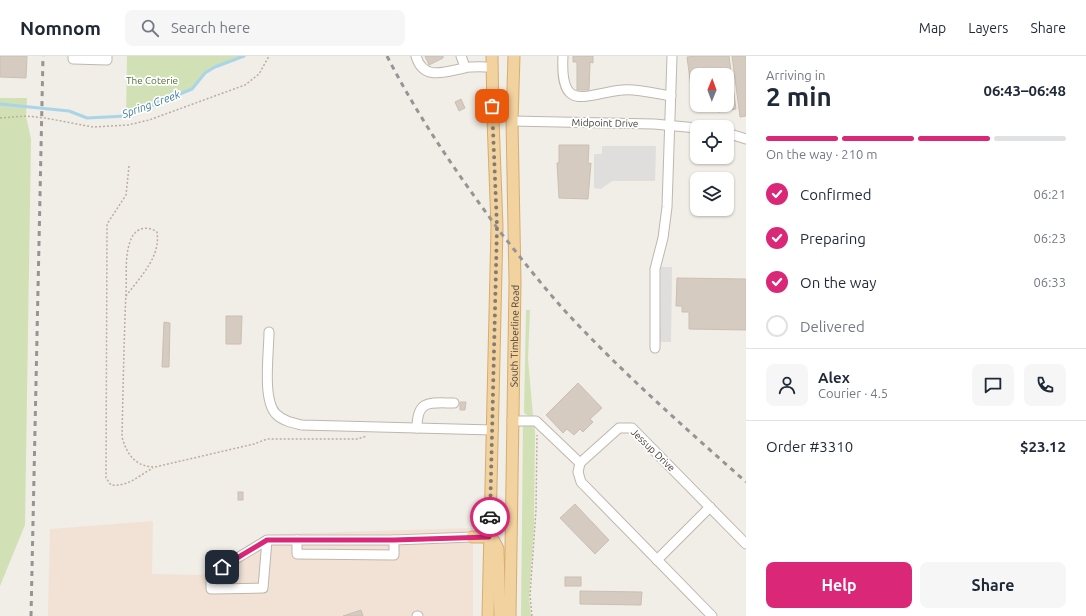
<!DOCTYPE html>
<meta charset="utf-8">
<style>
body{margin:0;font-family:Ubuntu,sans-serif;background:#f6f6f7;color:#1f2937;height:100vh;display:flex;flex-direction:column;font-size:15px;white-space:nowrap}
*{box-sizing:border-box;margin:0}
p{font-size:13px;color:#747a83}
.icon{flex:none;width:22px;height:22px;fill:none;stroke:currentColor;stroke-width:2;stroke-linecap:round;stroke-linejoin:round}
.map{position:relative;flex:1;overflow:hidden}
.side{display:flex;flex-direction:column;background:#fff;width:340px}
.side>*{flex:none}
.needle{width:26px;rotate:1deg}
.tools{position:absolute;left:690px;top:12px;display:grid;gap:8px}
.tools a{display:grid;place-items:center;width:44px;height:44px;border-radius:8px;background:#fff;box-shadow:0 1px 3px #0004;font-size:20px}
.pin{position:absolute;display:grid;place-items:center;width:34px;height:34px;color:#fff;margin:-17px;border-radius:8px;box-shadow:0 2px 6px #0006}
.courier{position:absolute;display:grid;place-items:center;width:40px;height:40px;margin:-20px;border:3px solid #db2777;border-radius:50%;background:#fff;color:#222;box-shadow:0 1px 5px #0007}
.overview em{font-style:normal;font-weight:700}
.overview div{display:flex;flex-direction:column-reverse}
.overview{display:flex;align-items:center;justify-content:space-between;height:68px;padding:0 20px}
h1{font-size:26px;font-weight:700;line-height:30px}
.bar{display:grid;grid-template-columns:repeat(4,1fr);gap:6px 4px;align-content:center;height:48px;padding:0 20px}
.bar i{height:5px;border-radius:3px;background:#e0e1e3}
.bar .selected{background:#db2777}
.bar p{grid-column:span 4}
.line{display:flex;align-items:center;gap:10px;padding:0 20px;border-top:1px solid #e0e1e3}
.line div{flex:1}
.round{display:grid;place-items:center;flex:none;width:42px;height:42px;border-radius:8px;background:#f6f6f7}
ol{padding:0 20px;list-style:none}
li{display:flex;align-items:center;gap:12px;height:44px}
li p{margin-inline-start:auto}
li .icon{padding:4px;border-radius:50%;background:#db2777;color:#fff;stroke-width:4}
li:last-child{color:#747a83}
li i{width:22px;height:22px;border:2px solid #e0e1e3;border-radius:50%}
.button{display:flex;gap:8px;margin-top:auto;padding:8px 20px}
.button a{flex:1;height:46px;border-radius:8px;background:#db2777;color:#fff;font-size:16px;font-weight:700;line-height:46px;text-align:center}
.button a+a{background:#f6f6f7;color:#1f2937}
header{display:flex;align-items:center;gap:24px;box-sizing:border-box;height:56px;padding:0 20px;background:#fff;border-bottom:1px solid #e0e1e3}
header strong{font-size:19px}
nav{display:flex;gap:22px;margin-inline-start:auto;font-size:14px}
.search{width:280px;height:36px;background:#f6f6f7;display:flex;align-items:center;gap:10px;box-sizing:border-box;padding:0 14px;border-radius:8px;color:#747a83;font-size:15px}
main{display:flex;flex:1;min-height:0}
.map>svg:first-child{display:block}
.commercial{fill:#f1e2d5}
.green{fill:#d1e1b5}
.parking{fill:#e0dedc}
.lines{fill:none;stroke-linecap:round;stroke-linejoin:round}
.stream{stroke:#aad4e7;stroke-width:3}
.building{fill:#d5cbc1;stroke:#ccbfb2;fill-rule:evenodd}
.minor-casing{stroke:#bfb7ae;stroke-width:11}
.major-casing{stroke:#d5ad71;stroke-width:13}
.path{stroke:#bcae9e;stroke-width:1.5;stroke-dasharray:2 2;stroke-linecap:butt}
.minor{stroke:#fff;stroke-width:9}
.major{stroke:#f2d29f;stroke-width:11}
.rail{stroke:#959595;stroke-width:3;stroke-dasharray:5 5;stroke-linecap:butt}
.done{stroke:#817b75;stroke-width:4;stroke-dasharray:0 7.2}
.route{stroke:#db2777;stroke-width:5}
.labels{text-anchor:middle;dominant-baseline:central;stroke-width:3.5;stroke-linejoin:round;paint-order:stroke}
.park-label{font-size:10px;fill:#4e6e31;stroke:#fff}
.street-label{font-size:10px;fill:#443d37;stroke:#fff}
.water-label{font-size:11px;font-style:italic;fill:#3b7c9c;stroke:#fff}
</style>
<header>
<strong>Nomnom</strong>
<div class="search"><svg class="icon" aria-label="search" viewBox="0 0 24 24"><circle cx="10" cy="10" r="6"/><path d="M15 15l6 6"/></svg>Search here</div>
<nav><a>Map</a><a>Layers</a><a>Share</a></nav>
</header>
<main>
<div class="map">
<svg width="746" height="560" viewBox="0 0 746 560">
<rect width="100%" height="100%" fill="#f1ede7"/>
<path class="commercial" d="M153,465L152,518L202,519L248,489L276,478L473,472V560H48L50,473Z"/>
<g class="green">
<path d="M127,0H244L215,11L205,17L192,33L126,60Z"/>
<path d="M0,42H27L26,60L31,83L25,469L0,530Z"/>
<path d="M526,254H530L528,303L533,360L527,359L524,357Z"/>
<path d="M534,368L535,376L534,470L529,542L531,560H521L523,370Z"/>
</g>
<g class="parking">
<path d="M602,90H656L655,125H612L601,133L594,132V98H602Z"/>
<path d="M661,211H672L671,286H660Z"/>
</g>
<g class="lines">
<path class="stream" d="M0,48L69,55L87,62L126,60L192,33L205,17L215,11L244,0"/>
</g>
<g class="building">
<path d="M0,0H27L26,22L0,21Z"/>
<path d="M425,0H443V2L429,9Z"/>
<path d="M573,0H593V7L590,6L589,34H577V6H573Z"/>
<path d="M697,0H729L736,53L718,56L717,50L694,53L687,1ZM697,19H727V49H697Z"/>
<path d="M732,0H746V60L740,61Z"/>
<path d="M461,43L465,52L459,55L455,46Z"/>
<path d="M559,89H589L588,108L591,107L588,143L559,142L557,107H559Z"/>
<path d="M677,222L746,223V274L689,273V256H682V250H676Z"/>
<path d="M226,260H242L241,288H226Z"/>
<path d="M164,266L170,267L169,311H162Z"/>
<path d="M578,327L602,352L590,363L593,366L583,376L580,373L574,379L567,373L563,377L546,359Z"/>
<path d="M460,346H466L465,354H460Z"/>
<rect x="238" y="436" width="5" height="8"/>
<path d="M575,448L609,484L595,498L560,462Z"/>
<rect x="565" y="521" width="16" height="9"/>
<path d="M580,535L642,536L641,549L580,548Z"/>
<path d="M361,554L363,560H343Z"/>
</g>
<g class="lines">
<defs>
<g id="minor">
<path d="M73,0V3L107,4V0"/>
<path d="M416,0C423,25 445,16 464,12C473,10 483,11 492,11"/>
<path d="M461,0L465,11"/>
<path d="M563,0C560,58 585,38 622,34C636,32 657,38 671,40"/>
<path d="M512,65L654,68L697,72"/>
<path d="M727,77L746,83"/>
<path d="M269,276C269,296 262,344 276,358C283,365 293,367 302,369L493,374"/>
<path d="M655,292V213L663,182L667,151L672,0"/>
<path d="M512,365H536L580,407L619,372H632L746,488"/>
<path d="M417,372C417,343 430,347 454,347"/>
<path d="M580,407L578,416L581,426L712,560"/>
<path d="M267,484L263,532L211,533V518L267,484H394L472,481"/>
<path d="M297,484V498L394,499V484"/>
<path d="M657,504L710,451"/>
<path d="M417,560H418"/>
</g>
<g id="major">
<path d="M472,481H489L494,485L498,493L500,560"/>
<path d="M488,560L497,171L493,63L492,0"/>
<path id="s1" d="M510,560L515,226L512,65L514,0"/>
</g>
</defs>
<use href="#minor" class="minor-casing"/>
<use href="#major" class="major-casing"/>
<g class="path">
<path d="M0,62L26,60L45,62L93,71L128,69L149,64L245,29L259,18L269,0"/>
<path d="M129,110L126,139L107,168L106,422L111,429C128,431 138,420 153,412"/>
<path d="M126,240C140,221 161,201 157,176C149,170 137,171 132,181C124,197 127,218 126,235C124,284 123,333 122,381C127,399 136,411 155,411L254,388L267,383H357L367,380"/>
<path d="M532,560L530,539L536,454L537,379"/>
</g>
<use href="#minor" class="minor"/>
<use href="#major" class="major"/>
<g class="rail">
<path d="M387,0C419,63 459,120 501,177C528,211 554,245 585,276C636,329 691,377 746,426"/>
<path d="M31,560L43,0"/>
</g>
</g>
<g class="lines">
<path class="done" d="M490,461L497,171L492,50"/>
<path class="route" d="M222,511L267,484H394L489,481L490,461"/>
</g>
<g class="labels">
<g class="park-label">
<text x="152" y="24">The Coterie</text>
</g>
<g class="street-label">
<text transform="translate(605 67) rotate(1)">Midpoint Drive</text>
<text stroke="none"><textPath href="#s1" startOffset="280">South Timberline Road</textPath></text>
<text transform="translate(653 394) rotate(44)">Jessup Drive</text>
</g>
<g class="water-label">
<text transform="translate(151 48) rotate(-20)">Spring Creek</text>
</g>
</g>
</svg>
<div class="tools">
<a><svg class="needle" viewBox="-14 -14 28 28"><path d="M0-13l5 13h-10z" fill="#e53935"/><path d="M0 13l5-13h-10z" fill="#747a83"/></svg></a>
<a><svg class="icon" aria-label="locate" viewBox="0 0 24 24"><circle cx="12" cy="12" r="6"/><path d="M12 2v4M12 18v4M2 12h4M18 12h4"/></svg></a>
<a><svg class="icon" aria-label="layers" viewBox="0 0 24 24"><path d="M12 4l9 5-9 5-9-5zM3 14l9 5 9-5"/></svg></a>
</div>
<div class="pin" style="left:492px;top:50px;background:#ea580c"><svg class="icon" aria-label="bag" viewBox="0 0 24 24"><path d="M5 8h14l-1 12H6zM9 8a3 3 0 0 1 6 0"/></svg></div>
<div class="pin" style="left:222px;top:511px;background:#1f2937"><svg class="icon" aria-label="home" viewBox="0 0 24 24"><path d="M3 11l9-7 9 7M6 9v11h12V9"/></svg></div>
<div class="courier" style="left:490px;top:461px"><svg class="icon" aria-label="car" viewBox="0 0 24 24"><path d="M5 17H2v-5l4-1 3-4h7l3 4 3 1v5h-3M9 17h6M6 11h13"/><circle cx="7" cy="17" r="2"/><circle cx="17" cy="17" r="2"/></svg></div>
</div>
<section class="side">
<div class="overview"><div><h1>2 min</h1><p>Arriving in</p></div><em>06:43–06:48</em></div>
<div class="bar"><i class="selected"></i><i class="selected"></i><i class="selected"></i><i></i><p>On the way · 210 m</p></div>
<ol>
<li><svg class="icon" aria-label="check" viewBox="0 0 24 24"><path d="M5 12l5 5 9-10"/></svg>Confirmed<p>06:21</p></li>
<li><svg class="icon" aria-label="check" viewBox="0 0 24 24"><path d="M5 12l5 5 9-10"/></svg>Preparing<p>06:23</p></li>
<li><svg class="icon" aria-label="check" viewBox="0 0 24 24"><path d="M5 12l5 5 9-10"/></svg>On the way<p>06:33</p></li>
<li><i></i>Delivered</li>
</ol>
<div class="line" style="height:72px"><a class="round"><svg class="icon" aria-label="person" viewBox="0 0 24 24"><circle cx="12" cy="8" r="4"/><path d="M4 21q1-7 8-7t8 7"/></svg></a><div><b>Alex</b><p>Courier · 4.5</p></div><a class="round"><svg class="icon" aria-label="chat" viewBox="0 0 24 24"><path d="M4 5h16v11H9l-5 4z"/></svg></a><a class="round"><svg class="icon" aria-label="phone" viewBox="0 0 24 24"><path d="M5 4h4l2 5-3 2q2 4 5 5l2-3 5 2v4C11 20 4 13 5 4z"/></svg></a></div>
<div class="line" style="height:52px"><div>Order #3310</div><b>$23.12</b></div>
<div class="button"><a>Help</a><a>Share</a></div>
</section>
</main>
